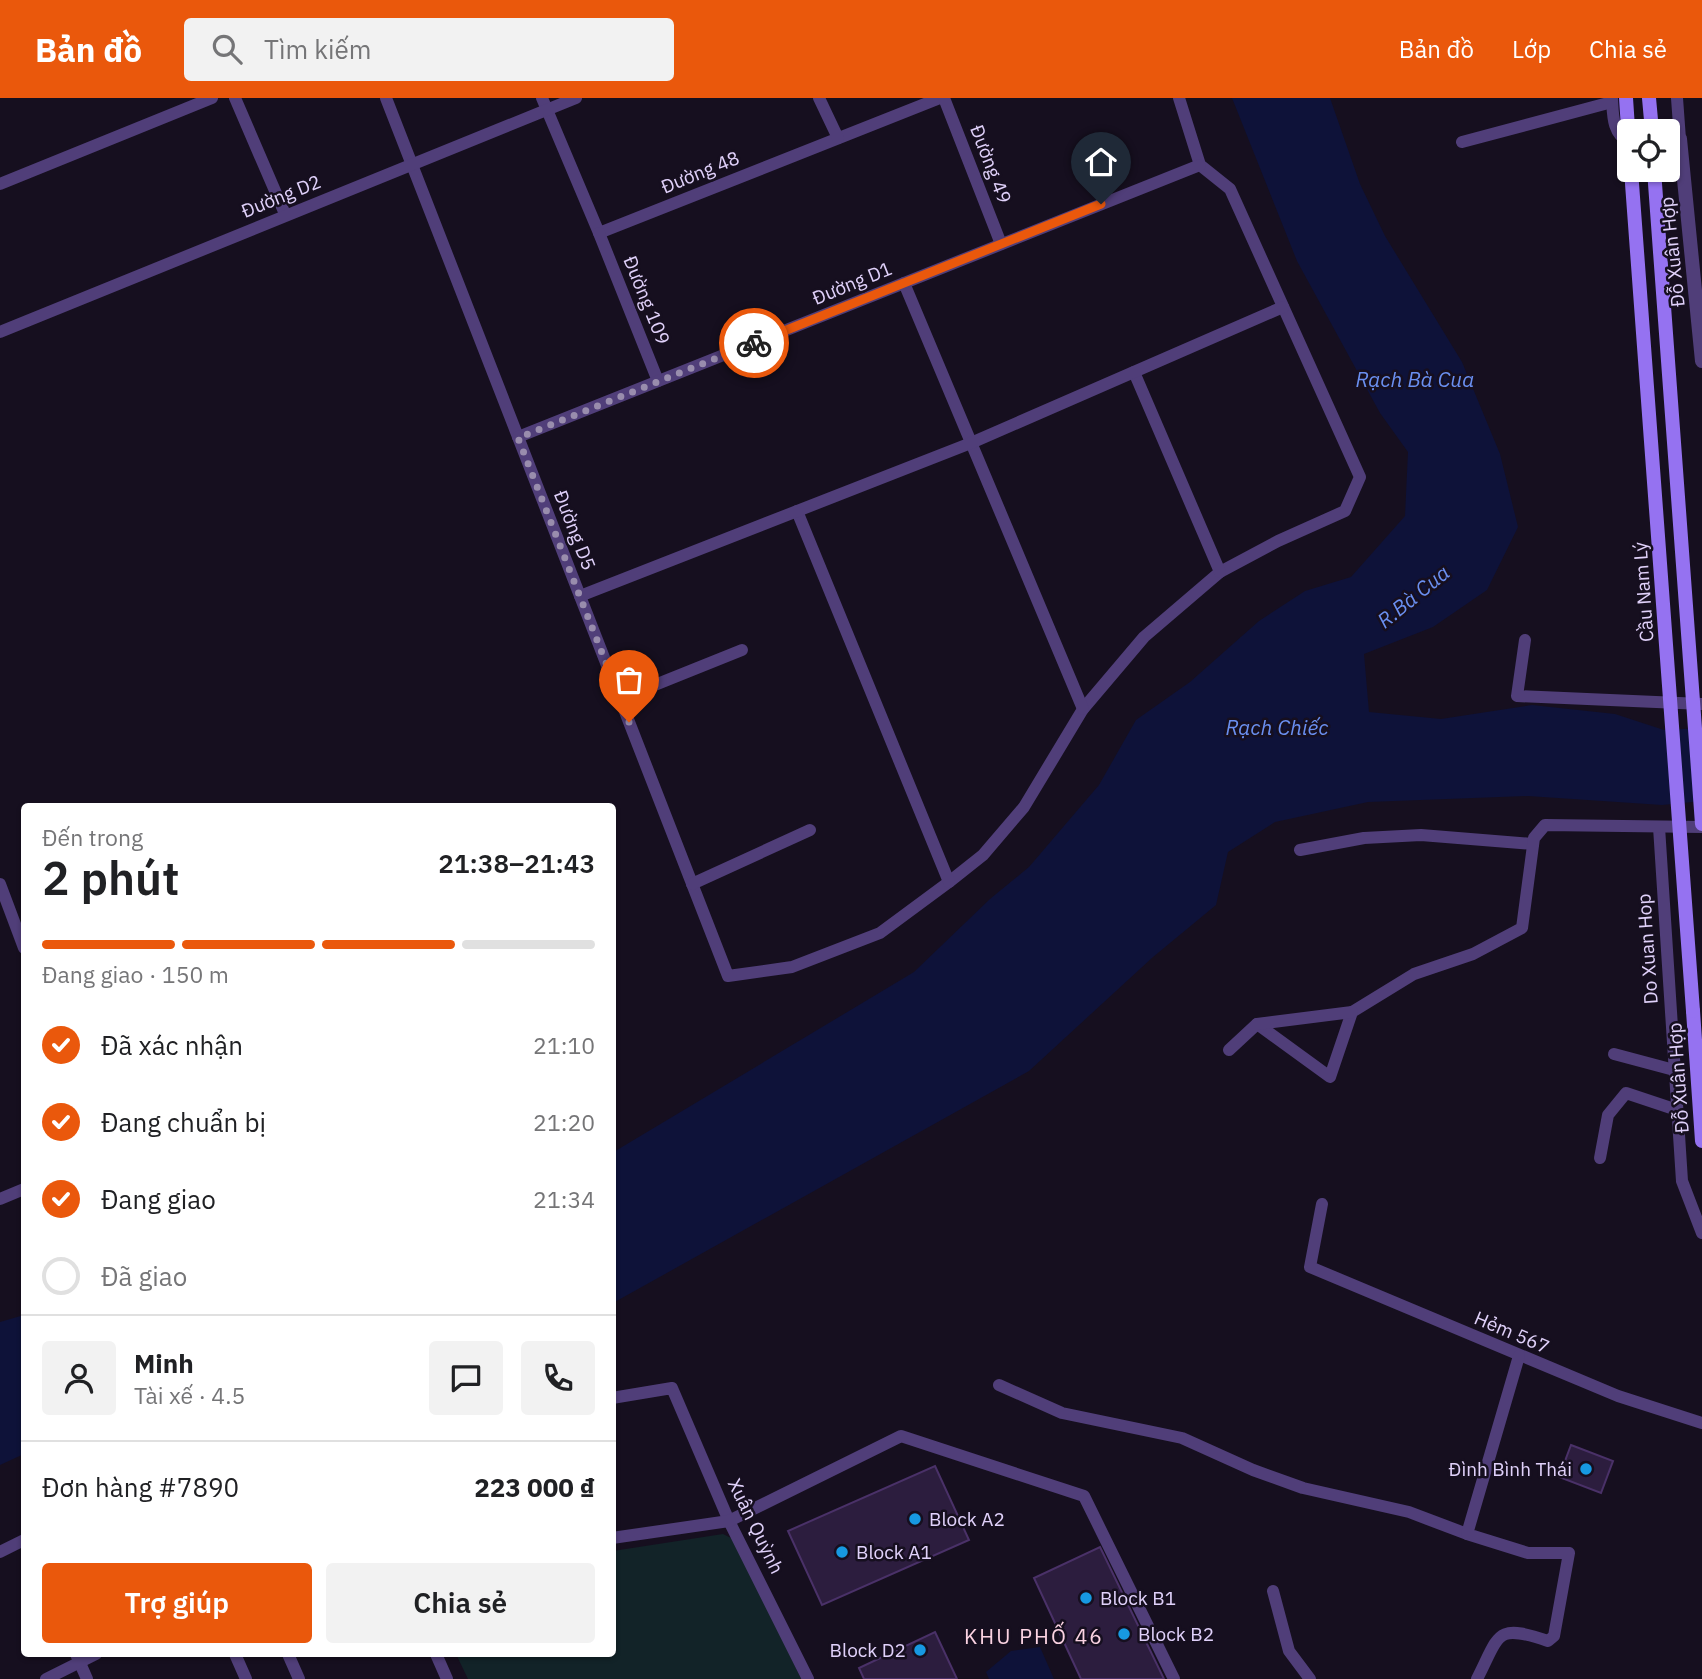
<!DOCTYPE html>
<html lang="vi">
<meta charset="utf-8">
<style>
body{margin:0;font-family:"IBM Plex Sans",sans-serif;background:#f2f2f2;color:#202124;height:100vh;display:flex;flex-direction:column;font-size:26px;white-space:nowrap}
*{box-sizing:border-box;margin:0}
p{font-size:23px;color:#757577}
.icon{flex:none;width:38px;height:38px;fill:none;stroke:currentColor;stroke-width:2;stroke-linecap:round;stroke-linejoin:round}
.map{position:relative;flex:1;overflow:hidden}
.panel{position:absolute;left:21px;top:705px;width:595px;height:854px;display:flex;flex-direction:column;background:#fff;border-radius:7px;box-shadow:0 2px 5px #0004}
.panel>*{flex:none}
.controls{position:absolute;left:1617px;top:21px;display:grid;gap:14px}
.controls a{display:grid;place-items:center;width:63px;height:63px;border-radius:7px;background:#fff;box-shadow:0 2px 5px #0004;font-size:35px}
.pin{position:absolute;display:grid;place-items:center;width:60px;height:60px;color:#fff;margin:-72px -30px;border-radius:50% 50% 50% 0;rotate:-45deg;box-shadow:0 0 7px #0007}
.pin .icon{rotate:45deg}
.courier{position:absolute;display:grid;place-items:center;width:70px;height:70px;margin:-35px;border:5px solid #ea580c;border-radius:50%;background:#fff;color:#222;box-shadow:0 2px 9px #0007}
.summary em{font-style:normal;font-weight:600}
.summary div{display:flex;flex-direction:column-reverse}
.summary{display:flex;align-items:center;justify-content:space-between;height:119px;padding:0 21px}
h1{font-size:46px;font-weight:600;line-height:52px}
.bar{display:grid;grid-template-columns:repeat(4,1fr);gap:10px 7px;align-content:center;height:84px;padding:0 21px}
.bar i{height:9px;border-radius:5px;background:#e0e0e0}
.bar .active{background:#ea580c}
.bar p{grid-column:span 4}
.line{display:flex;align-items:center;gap:18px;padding:0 21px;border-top:2px solid #e0e0e0}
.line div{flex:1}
.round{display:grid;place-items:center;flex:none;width:74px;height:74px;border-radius:7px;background:#f2f2f2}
ol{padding:0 21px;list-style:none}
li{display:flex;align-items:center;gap:21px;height:77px}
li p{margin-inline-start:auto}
li .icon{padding:7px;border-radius:50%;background:#ea580c;color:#fff;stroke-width:4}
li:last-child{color:#757577}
li i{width:38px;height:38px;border:4px solid #e0e0e0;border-radius:50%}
.primary-button{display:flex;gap:14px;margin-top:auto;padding:14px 21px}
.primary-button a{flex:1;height:80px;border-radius:7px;background:#ea580c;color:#fff;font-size:28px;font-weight:600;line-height:80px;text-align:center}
.primary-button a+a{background:#f2f2f2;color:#202124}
header{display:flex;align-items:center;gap:42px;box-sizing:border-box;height:98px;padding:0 35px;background:#ea580c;color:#fff}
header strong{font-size:33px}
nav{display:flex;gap:38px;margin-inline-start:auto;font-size:24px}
.search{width:490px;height:63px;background:#f2f2f2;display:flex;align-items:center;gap:18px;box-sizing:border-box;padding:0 24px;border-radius:7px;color:#757577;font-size:26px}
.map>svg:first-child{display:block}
.green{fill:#122328}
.water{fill:#0e1239}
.building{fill:#2c1d3e;stroke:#4a3168;stroke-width:2}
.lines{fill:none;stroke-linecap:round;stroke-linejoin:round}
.minor{stroke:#503e79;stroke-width:12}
.tertiary{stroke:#503e79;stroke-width:14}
.secondary{stroke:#9572f1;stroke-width:14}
.secondary-bridge{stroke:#9572f1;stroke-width:14}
.done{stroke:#998dad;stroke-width:7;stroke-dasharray:0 12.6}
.route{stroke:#ea580c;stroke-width:9}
.poi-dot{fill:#1799e1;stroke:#160f1f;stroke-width:2.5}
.labels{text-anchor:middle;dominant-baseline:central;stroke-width:5;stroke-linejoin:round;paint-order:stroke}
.street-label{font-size:19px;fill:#e0d1fa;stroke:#160f1f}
.poi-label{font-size:19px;fill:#e0d1fa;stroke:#160f1f;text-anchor:start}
.water-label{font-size:21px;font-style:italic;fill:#6a8ff0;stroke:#160f1f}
.neighbourhood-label{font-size:21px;letter-spacing:2px;fill:#fbd3e2;stroke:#160f1f}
</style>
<header>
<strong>Bản đồ</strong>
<div class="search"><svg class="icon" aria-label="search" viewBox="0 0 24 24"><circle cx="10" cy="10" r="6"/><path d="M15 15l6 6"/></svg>Tìm kiếm</div>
<nav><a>Bản đồ</a><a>Lớp</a><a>Chia sẻ</a></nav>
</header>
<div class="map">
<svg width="1702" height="1581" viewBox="0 0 1702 1581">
<rect width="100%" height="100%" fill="#160f1f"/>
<path class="green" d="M723,1436L735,1442L744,1455L801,1581H468L456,1556H612L613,1453Z"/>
<g class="water">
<path d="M1232,0H1330L1360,86L1385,138L1462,264L1500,356L1518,429L1487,492L1433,529L1364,556L1369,614L1441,621L1532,607L1615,616L1664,632L1702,630V703L1662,707L1528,698L1368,704L1275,724L1228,754L1216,807L1153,859L1029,973L613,1205L612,1055L914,874L990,801L1029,769L1099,687L1136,622L1190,584L1259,523L1305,493L1351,479L1405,418L1408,354L1380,315L1297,163Z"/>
<path d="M24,1217V1356L0,1367V1224Z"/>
<path d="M1040,1549L1054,1581H989L986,1574L1011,1553Z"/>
</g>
<g class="building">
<path d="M1571,1347L1613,1363L1601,1395L1559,1379Z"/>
<path d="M935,1368L969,1442L822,1507L788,1433Z"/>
<path d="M1100,1449L1164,1581H1081L1034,1480Z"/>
<path d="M935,1534L957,1581H864L859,1570Z"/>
</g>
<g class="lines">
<g class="minor">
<path d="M235,0L285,116"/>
<path d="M386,0L728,878L792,869L880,835L949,784L983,757L1024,709L1083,611L1144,539L1220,474L1278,443L1345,413L1360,379L1230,91L1200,67L1179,0"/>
<path d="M542,0L599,135L940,0"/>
<path d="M819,0L838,40"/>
<path d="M944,0L1001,146"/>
<path d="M1612,0C1613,17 1612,35 1629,44"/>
<path d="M1668,42L1680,41L1677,0"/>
<path d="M1462,44L1612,4"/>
<path d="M0,86L212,0"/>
<path d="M599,135L658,283"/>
<path d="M904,185L1083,611"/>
<path d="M0,234L576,0"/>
<path d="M1134,274L1220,474"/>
<path d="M518,339L1200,67"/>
<path d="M797,413L949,784"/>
<path d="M580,498L971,345L1283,209"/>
<path d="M1525,542L1517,598L1702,606"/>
<path d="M620,601L742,552"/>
<path d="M1659,729L1682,1083L1702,1135"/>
<path d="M1300,752L1364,740L1421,737L1533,746"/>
<path d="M0,786L24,850"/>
<path d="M692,786L810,732"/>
<path d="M1257,926L1330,979L1352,914L1414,876L1473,856L1522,830L1534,740L1545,727L1702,729"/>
<path d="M1229,952L1257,926L1352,914"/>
<path d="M1614,956L1674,972"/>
<path d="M1600,1060L1608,1017L1626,995L1677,1012"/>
<path d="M0,1101L24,1091"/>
<path d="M1322,1106L1310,1169L1618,1298L1702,1325"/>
<path d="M999,1287L1062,1315L1182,1340L1253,1372L1303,1390L1409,1414L1467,1436"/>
<path d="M612,1300L672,1290L729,1423L808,1581"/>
<path d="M612,1440L729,1423L901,1338L1084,1398L1174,1581"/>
<path d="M0,1454L24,1442"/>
<path d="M1273,1493L1289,1553L1310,1581"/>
<path d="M76,1556L87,1581"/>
<path d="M235,1556L246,1581"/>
<path d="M288,1556L299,1581"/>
<path d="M436,1556L447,1581"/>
<path d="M46,1581L96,1556"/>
<path d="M1477,1581C1500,1536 1495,1525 1548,1543L1554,1538L1569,1455H1528L1467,1436L1519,1258"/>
</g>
<path class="tertiary" d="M1680,41L1702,263"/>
<g class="secondary">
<path d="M1649,0L1652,33"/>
<path d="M1693,913L1702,1043"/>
</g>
<g class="secondary-bridge">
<path d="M1626,0L1629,45"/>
<path d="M1631,72L1693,913"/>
<path d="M1654,72L1702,726"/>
</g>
</g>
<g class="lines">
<path class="done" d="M629,624L518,340L754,245"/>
<path class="route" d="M754,245L1101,106"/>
</g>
<g class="poi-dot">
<circle cx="1586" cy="1371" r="7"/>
<circle cx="915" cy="1421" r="7"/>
<circle cx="842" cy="1454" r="7"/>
<circle cx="1086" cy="1500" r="7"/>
<circle cx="1124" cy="1536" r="7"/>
<circle cx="920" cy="1552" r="7"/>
</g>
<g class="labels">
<g class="street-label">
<text transform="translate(991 66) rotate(69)">Đường 49</text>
<text transform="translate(700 74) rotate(-22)">Đường 48</text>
<text transform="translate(281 98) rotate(-22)">Đường D2</text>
<text transform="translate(1672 154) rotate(-96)">Đỗ Xuân Hợp</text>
<text transform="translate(852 185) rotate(-22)">Đường D1</text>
<text transform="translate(647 202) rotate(68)">Đường 109</text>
<text transform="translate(575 432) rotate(69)">Đường D5</text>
<text transform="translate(1643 494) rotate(-94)">Cầu Nam Lý</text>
<text transform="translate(1647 851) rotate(-94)">Do Xuan Hop</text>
<text transform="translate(1678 980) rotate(-94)">Đỗ Xuân Hợp</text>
<text transform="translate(1512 1234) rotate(23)">Hẻm 567</text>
<text transform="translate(756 1428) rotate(64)">Xuân Quỳnh</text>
</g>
<g class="poi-label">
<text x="1572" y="1371" text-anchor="end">Đình Bình Thái</text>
<text x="929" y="1421">Block A2</text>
<text x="856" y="1454">Block A1</text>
<text x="1100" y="1500">Block B1</text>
<text x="1138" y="1536">Block B2</text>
<text x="906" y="1552" text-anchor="end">Block D2</text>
</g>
<g class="water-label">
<text x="1415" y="281">Rạch Bà Cua</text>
<text transform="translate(1413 498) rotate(-39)">R.Bà Cua</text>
<text x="1277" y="629">Rạch Chiếc</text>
</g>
<g class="neighbourhood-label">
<text x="1034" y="1538">KHU PHỐ 46</text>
</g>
</g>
</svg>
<div class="controls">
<a><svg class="icon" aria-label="locate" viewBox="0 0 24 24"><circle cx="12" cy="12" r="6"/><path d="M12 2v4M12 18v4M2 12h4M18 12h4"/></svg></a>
</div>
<div class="pin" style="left:629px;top:624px;background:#ea580c"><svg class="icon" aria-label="bag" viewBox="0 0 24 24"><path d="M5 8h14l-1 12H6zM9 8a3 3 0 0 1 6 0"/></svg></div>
<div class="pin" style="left:1101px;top:106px;background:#1f2937"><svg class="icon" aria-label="home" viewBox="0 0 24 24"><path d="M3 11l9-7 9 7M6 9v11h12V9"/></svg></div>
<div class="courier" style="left:754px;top:245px"><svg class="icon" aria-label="bike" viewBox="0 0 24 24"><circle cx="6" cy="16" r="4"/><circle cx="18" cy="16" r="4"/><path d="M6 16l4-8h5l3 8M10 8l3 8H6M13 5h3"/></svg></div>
<section class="panel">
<div class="summary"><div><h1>2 phút</h1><p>Đến trong</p></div><em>21:38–21:43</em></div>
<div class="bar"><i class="active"></i><i class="active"></i><i class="active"></i><i></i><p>Đang giao · 150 m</p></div>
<ol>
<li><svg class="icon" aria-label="check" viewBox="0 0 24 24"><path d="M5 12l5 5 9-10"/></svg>Đã xác nhận<p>21:10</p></li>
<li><svg class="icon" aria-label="check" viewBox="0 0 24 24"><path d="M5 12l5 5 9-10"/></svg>Đang chuẩn bị<p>21:20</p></li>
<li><svg class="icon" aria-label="check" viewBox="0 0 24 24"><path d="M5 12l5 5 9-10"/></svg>Đang giao<p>21:34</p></li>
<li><i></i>Đã giao</li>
</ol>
<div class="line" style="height:126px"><a class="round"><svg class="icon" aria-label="person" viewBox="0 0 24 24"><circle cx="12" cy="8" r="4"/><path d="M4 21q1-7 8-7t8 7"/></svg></a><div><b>Minh</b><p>Tài xế · 4.5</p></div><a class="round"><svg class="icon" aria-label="chat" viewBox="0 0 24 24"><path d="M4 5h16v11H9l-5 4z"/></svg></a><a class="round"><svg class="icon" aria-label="phone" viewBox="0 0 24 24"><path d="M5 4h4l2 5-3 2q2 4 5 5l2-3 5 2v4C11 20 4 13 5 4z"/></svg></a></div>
<div class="line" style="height:91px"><div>Đơn hàng #7890</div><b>223 000 ₫</b></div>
<div class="primary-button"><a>Trợ giúp</a><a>Chia sẻ</a></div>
</section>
</div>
